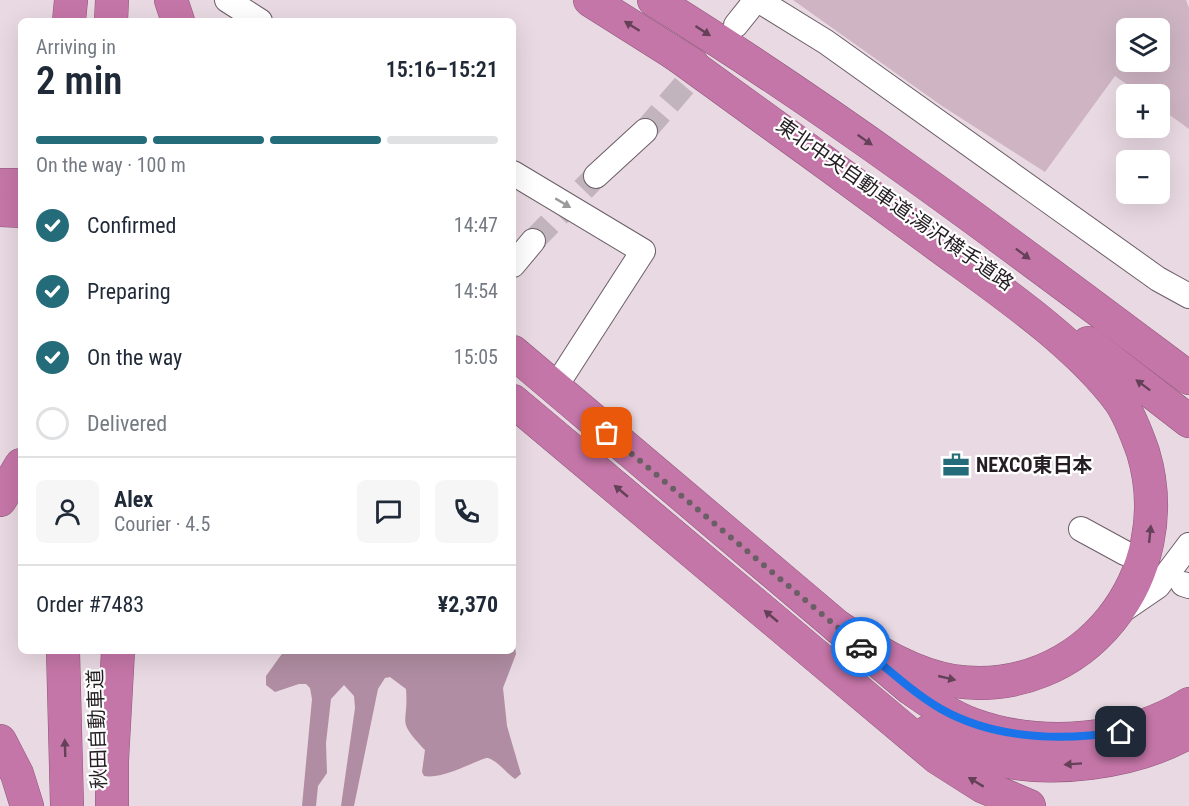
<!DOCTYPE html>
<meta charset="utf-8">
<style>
body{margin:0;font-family:"Roboto Condensed","Noto Sans JP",sans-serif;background:#f6f6f7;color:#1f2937;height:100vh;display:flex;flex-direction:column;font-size:22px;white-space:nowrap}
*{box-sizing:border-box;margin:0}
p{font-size:20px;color:#747a83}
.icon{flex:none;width:33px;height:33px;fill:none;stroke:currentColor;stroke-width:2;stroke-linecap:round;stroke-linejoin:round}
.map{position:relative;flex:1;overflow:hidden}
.drawer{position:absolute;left:18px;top:18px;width:498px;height:636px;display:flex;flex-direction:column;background:#fff;border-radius:9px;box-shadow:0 6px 24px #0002}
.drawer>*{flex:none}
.buttons{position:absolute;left:1116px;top:18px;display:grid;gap:12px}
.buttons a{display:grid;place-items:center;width:54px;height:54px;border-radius:9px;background:#fff;box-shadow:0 6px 24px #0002;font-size:30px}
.pin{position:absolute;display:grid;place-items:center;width:51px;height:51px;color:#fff;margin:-26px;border-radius:12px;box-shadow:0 3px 9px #0006}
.courier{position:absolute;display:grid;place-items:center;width:60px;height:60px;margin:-30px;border:4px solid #1a73e8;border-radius:50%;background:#fff;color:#222;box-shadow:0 2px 8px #0007}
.summary em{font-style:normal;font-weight:600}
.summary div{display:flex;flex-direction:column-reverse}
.summary{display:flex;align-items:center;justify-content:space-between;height:102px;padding:0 18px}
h1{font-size:39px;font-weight:600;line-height:45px}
.bar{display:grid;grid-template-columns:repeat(4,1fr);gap:9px 6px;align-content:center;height:72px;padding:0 18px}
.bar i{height:8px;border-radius:4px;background:#e0e1e3}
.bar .on{background:#246c79}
.bar p{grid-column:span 4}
.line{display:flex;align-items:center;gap:15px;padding:0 18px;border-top:2px solid #e0e1e3}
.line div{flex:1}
.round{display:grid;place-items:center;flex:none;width:63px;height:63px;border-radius:9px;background:#f6f6f7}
ol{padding:0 18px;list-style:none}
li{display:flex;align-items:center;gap:18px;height:66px}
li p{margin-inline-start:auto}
li .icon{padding:6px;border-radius:50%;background:#246c79;color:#fff;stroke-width:4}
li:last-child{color:#747a83}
li i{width:33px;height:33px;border:3px solid #e0e1e3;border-radius:50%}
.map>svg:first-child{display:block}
.green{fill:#cfb5c4;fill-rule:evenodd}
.water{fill:#b08da2}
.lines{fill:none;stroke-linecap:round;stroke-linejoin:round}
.minor-tunnel{stroke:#c2b4bc;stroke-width:24;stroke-dasharray:24 12;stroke-linecap:butt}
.minor-casing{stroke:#6b5e66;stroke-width:26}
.highway-casing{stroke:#8d5779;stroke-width:34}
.minor{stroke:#fff;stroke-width:24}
.highway{stroke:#c576a8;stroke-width:33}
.oneway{fill:#644158}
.oneway2{fill:#9c9a9c}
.done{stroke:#695f65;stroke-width:6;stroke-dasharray:0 10.8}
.route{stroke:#1a73e8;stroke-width:8}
.labels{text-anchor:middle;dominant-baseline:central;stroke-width:4.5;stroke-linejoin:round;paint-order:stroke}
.street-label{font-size:20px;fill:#241e22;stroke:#fff}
.poi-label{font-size:20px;font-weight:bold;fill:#241e22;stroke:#fff;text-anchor:start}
</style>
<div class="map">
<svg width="1189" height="806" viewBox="0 0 1189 806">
<rect width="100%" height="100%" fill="#e9d9e2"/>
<path class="green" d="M793,0H1186L1189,8V129L1160,108V94H1141L1115,76L1045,172L942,106ZM1126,28H1160V62H1126Z"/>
<path class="water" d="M513,633L516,654L503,688L507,726L521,774L515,779C506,773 498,761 488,758C481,757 445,780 424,776L422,772L425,750C395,718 409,727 406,689L390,677L385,678L378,689L354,806H341L355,708L354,696L344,685L331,699L326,743L327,773L318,786L316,806H302L312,699L310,688L306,684H299L275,692L266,685V676L284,651H513Z"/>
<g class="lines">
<g class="minor-tunnel">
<path d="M645,131L730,32"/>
<path d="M533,241L596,176"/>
</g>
<defs>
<g id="minor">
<path d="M227,0L260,21"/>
<path d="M758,0L826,42L1158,279L1189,296"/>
<path d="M736,25L756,0"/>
<path d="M513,173L643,251L554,389"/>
<path d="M596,176L645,131"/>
<path d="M513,265L533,241"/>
<path d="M1081,529L1125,553"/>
<path d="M1183,584L1189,586"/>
<path d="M1120,612L1158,586L1189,545"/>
</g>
<g id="highway">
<path d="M171,0L178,21"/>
<path d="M590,0L693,65"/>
<path d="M654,0C840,115 1014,247 1189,378"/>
<path d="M69,21L71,0"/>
<path d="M111,21L112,0"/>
<path d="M674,53C763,117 851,181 939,246C999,290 1076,342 1120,401C1130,416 1137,435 1143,452C1180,574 1084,700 953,681C910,674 873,649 838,627"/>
<path d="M0,185H21"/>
<path d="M0,210L21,211"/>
<path d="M1088,343L1189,421"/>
<path d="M513,352L910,688C930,702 951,717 974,725C1041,749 1129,742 1189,704"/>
<path d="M513,401L938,758L982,786L1029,806"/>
<path d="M0,500L21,465"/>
<path d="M63,651L67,806"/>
<path d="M928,732C948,741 967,750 988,757C1048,775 1135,763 1189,732"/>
<path d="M0,741L17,774L27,806"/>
<path d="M112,806V760L118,651"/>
</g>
</defs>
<use href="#minor" class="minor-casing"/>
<use href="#highway" class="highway-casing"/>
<use href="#minor" class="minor"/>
<use href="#highway" class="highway"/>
</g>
<defs><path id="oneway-solid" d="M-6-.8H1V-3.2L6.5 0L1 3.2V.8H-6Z" transform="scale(1.5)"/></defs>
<g class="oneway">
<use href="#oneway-solid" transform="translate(632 26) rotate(-148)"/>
<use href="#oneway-solid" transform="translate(703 31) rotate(33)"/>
<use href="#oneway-solid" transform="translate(865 140) rotate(35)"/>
<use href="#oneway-solid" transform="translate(1023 254) rotate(37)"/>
<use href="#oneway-solid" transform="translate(1143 385) rotate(-143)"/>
<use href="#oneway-solid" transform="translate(621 491) rotate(-140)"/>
<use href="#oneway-solid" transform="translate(1150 534) rotate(-84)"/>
<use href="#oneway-solid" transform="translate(771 616) rotate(-140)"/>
<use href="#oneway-solid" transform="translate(947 678) rotate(13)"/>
<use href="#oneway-solid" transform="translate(65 748) rotate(-92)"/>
<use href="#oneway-solid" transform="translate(1073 764) rotate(176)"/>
<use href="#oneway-solid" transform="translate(976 782) rotate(-149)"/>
</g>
<use class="oneway2" href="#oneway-solid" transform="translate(563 203) rotate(31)"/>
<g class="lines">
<path class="done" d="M607,433L861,647"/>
<path class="route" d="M861,647C887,668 912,692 941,709C996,740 1060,741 1121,732"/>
</g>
<defs>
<symbol id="office-bare" viewBox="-9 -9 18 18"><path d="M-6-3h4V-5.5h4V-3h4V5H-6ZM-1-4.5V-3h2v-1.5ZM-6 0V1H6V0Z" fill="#246c79" stroke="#fff" stroke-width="2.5" paint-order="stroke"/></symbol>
</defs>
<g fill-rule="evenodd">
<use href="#office-bare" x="937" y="446" width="38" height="38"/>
</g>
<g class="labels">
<g class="street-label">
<text transform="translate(895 204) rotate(35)">東北中央自動車道;湯沢横手道路</text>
<text transform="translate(97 729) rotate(-92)">秋田自動車道</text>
</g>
<g class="poi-label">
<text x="976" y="465">NEXCO東日本</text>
</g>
</g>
</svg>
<div class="buttons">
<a><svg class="icon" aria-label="layers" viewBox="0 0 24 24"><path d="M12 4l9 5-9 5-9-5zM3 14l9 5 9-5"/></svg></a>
<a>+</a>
<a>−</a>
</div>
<div class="pin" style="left:607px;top:433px;background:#ea580c"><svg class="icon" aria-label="bag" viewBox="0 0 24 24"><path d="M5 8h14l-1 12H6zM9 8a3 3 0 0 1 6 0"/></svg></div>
<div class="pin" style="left:1121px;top:732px;background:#1f2937"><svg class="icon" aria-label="home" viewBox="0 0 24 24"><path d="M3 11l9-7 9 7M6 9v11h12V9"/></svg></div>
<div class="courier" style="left:861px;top:647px"><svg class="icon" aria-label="car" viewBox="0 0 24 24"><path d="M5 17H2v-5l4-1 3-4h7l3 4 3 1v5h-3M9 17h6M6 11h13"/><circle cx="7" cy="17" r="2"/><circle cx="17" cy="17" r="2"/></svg></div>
<section class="drawer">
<div class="summary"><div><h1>2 min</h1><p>Arriving in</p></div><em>15:16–15:21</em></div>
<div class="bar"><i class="on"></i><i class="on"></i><i class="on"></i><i></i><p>On the way · 100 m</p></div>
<ol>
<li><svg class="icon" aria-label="check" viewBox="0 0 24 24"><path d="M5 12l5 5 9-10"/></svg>Confirmed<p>14:47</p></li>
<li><svg class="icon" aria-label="check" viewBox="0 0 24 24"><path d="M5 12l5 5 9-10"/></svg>Preparing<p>14:54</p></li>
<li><svg class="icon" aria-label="check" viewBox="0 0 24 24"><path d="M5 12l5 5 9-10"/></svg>On the way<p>15:05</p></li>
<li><i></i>Delivered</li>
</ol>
<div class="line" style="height:108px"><a class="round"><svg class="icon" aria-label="person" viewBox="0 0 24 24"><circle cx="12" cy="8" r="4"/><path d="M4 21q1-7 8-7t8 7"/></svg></a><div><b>Alex</b><p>Courier · 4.5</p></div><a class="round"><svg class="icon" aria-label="chat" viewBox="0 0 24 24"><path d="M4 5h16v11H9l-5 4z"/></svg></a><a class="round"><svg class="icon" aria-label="phone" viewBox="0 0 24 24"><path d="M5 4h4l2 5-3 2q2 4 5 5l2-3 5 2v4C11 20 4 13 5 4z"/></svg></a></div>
<div class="line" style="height:78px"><div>Order #7483</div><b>¥2,370</b></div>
</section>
</div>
